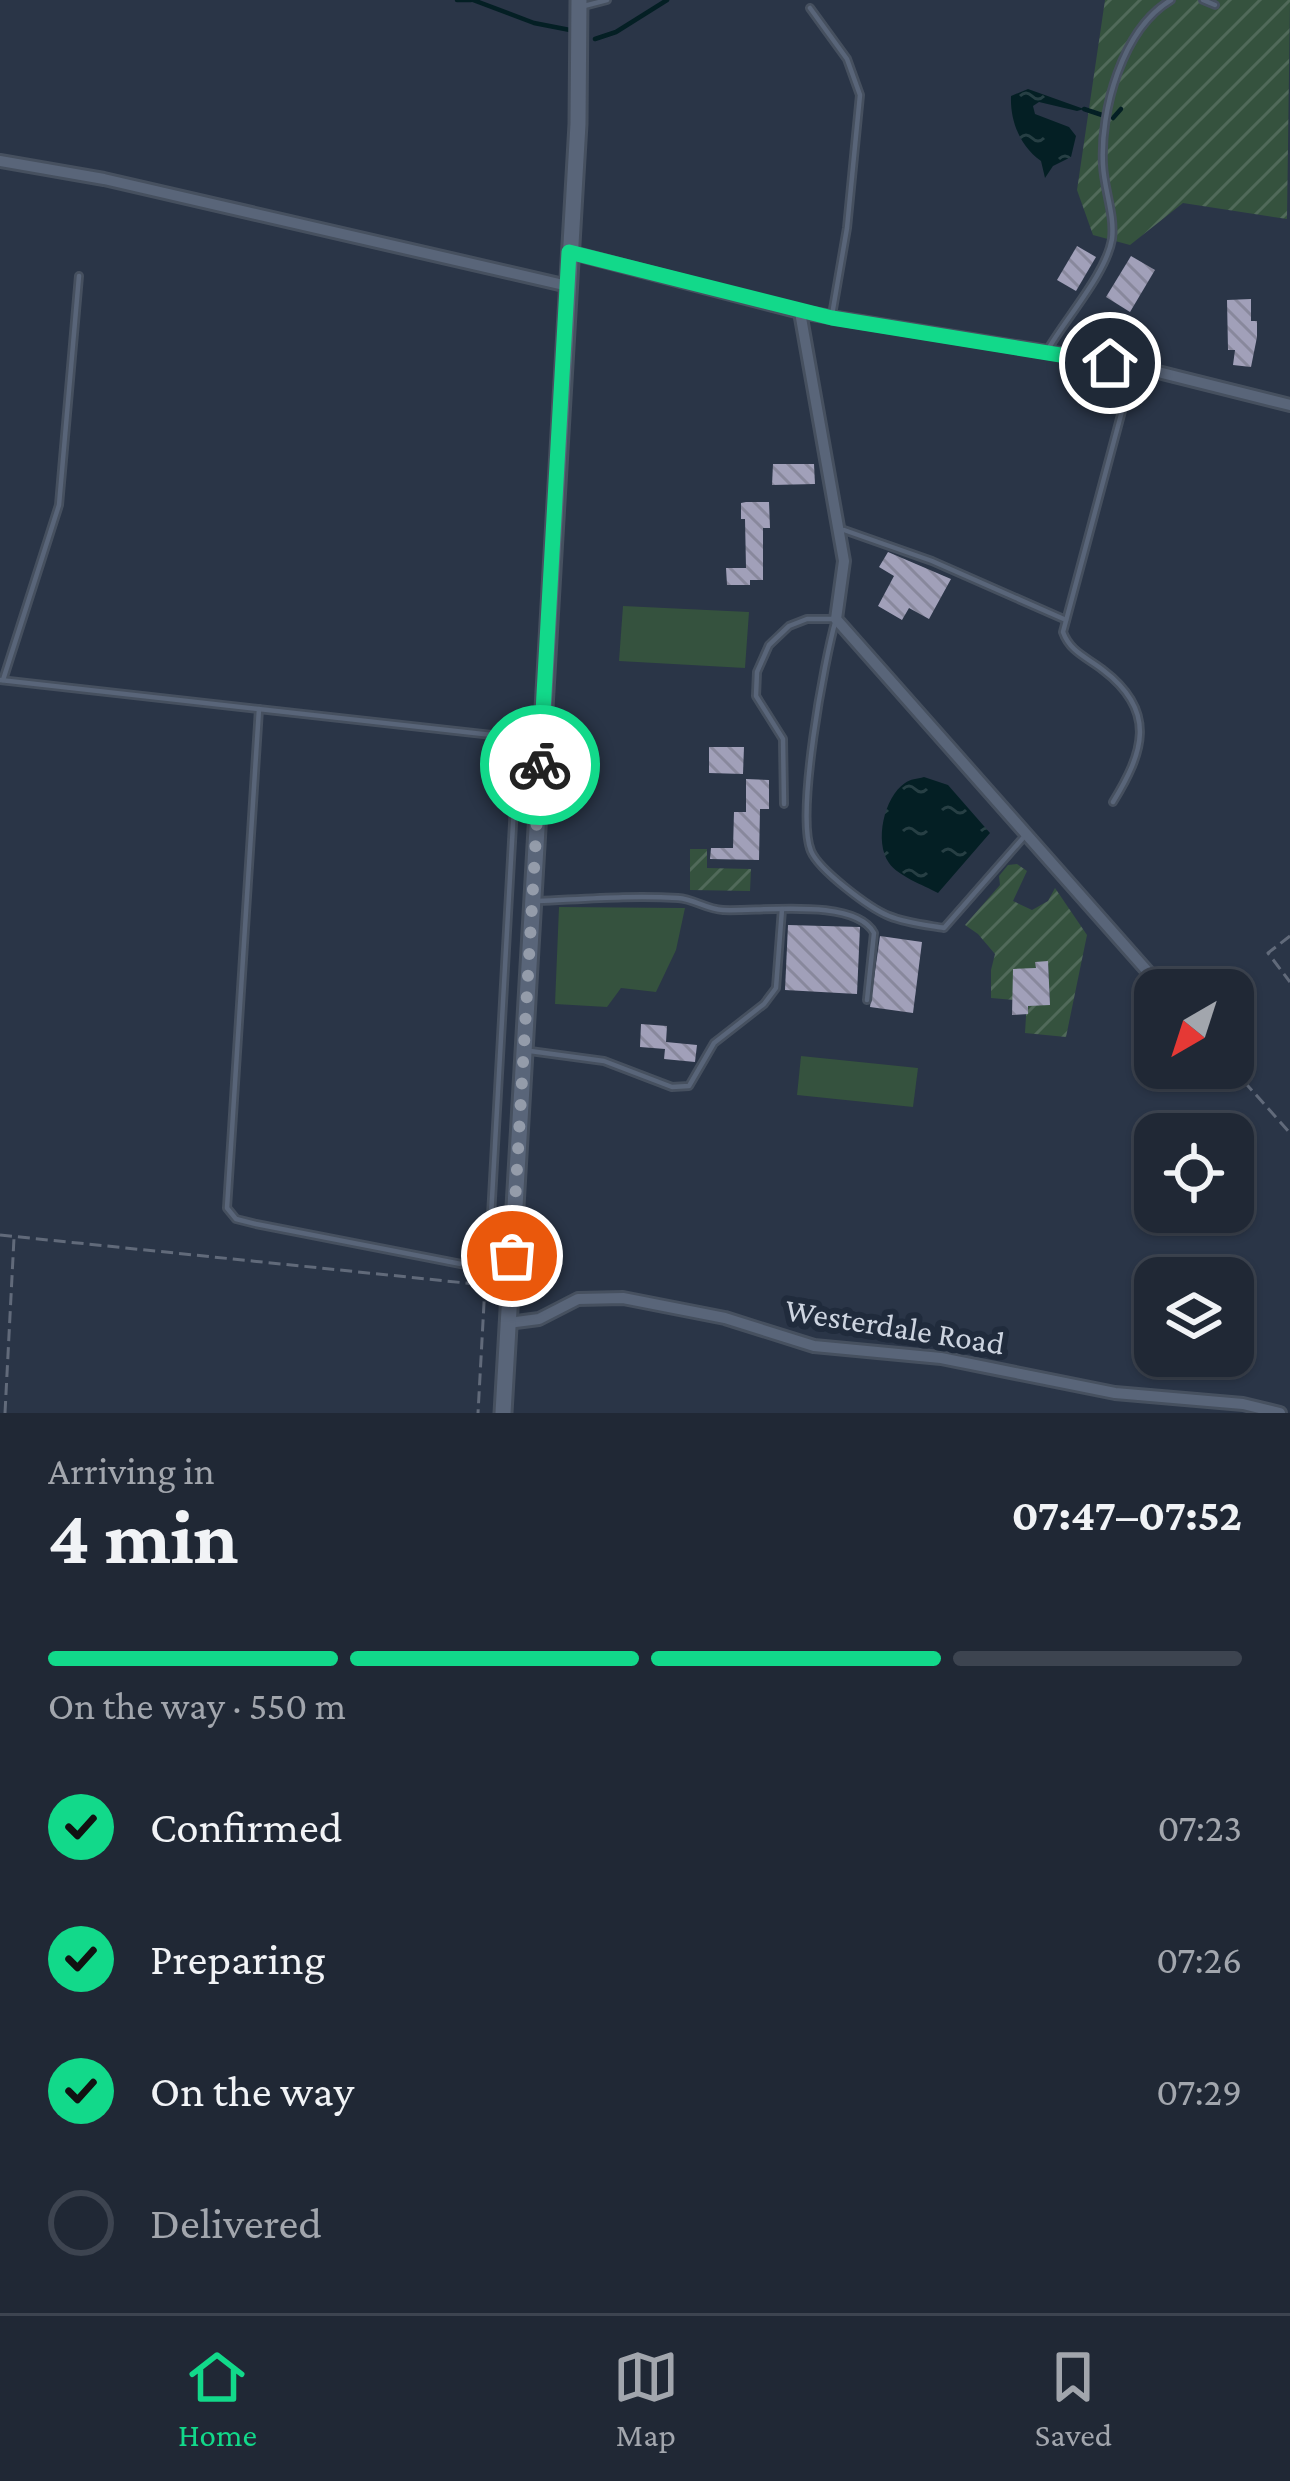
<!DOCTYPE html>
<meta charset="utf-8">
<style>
body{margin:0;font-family:"Crimson Pro",serif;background:#2d3441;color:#f1f3f6;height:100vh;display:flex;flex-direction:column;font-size:45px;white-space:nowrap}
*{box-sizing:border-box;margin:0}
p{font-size:39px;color:#a2a6ad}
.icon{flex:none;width:66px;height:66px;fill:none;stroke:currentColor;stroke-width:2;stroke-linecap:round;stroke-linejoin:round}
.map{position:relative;height:1413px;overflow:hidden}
.drawer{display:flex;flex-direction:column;background:#202835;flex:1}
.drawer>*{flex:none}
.needle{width:78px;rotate:219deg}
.controls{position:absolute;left:1134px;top:969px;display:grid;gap:24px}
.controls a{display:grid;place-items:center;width:120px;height:120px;border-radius:24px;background:#202835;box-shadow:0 3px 9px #0004,0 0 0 3px #3d4450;font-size:60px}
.pin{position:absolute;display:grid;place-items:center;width:102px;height:102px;color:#fff;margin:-51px;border:6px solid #fff;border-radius:50%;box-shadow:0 3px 12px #0007}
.courier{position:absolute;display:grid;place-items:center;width:120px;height:120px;margin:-60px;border:9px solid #12d98a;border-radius:50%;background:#fff;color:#222;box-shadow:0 3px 15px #0007}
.headline em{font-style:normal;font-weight:700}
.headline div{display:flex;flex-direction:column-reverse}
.headline{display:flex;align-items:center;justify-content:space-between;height:204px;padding:0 48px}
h1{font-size:78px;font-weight:700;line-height:90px}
.bar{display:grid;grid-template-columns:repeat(4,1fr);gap:18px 12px;align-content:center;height:144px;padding:0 48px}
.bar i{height:15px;border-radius:9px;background:#3d4450}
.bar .current{background:#12d98a}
.bar p{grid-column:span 4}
ol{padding:0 48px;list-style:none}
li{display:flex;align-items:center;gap:36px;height:132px}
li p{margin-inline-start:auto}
li .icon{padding:12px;border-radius:50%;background:#12d98a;color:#111;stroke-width:4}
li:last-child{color:#a2a6ad}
li i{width:66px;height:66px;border:6px solid #3d4450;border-radius:50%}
.dock{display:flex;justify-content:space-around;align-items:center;height:168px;border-top:3px solid #3d4450;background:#202835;font-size:33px;color:#a2a6ad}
.dock a{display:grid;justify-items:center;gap:6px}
.dock .current{color:#12d98a}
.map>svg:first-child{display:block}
.green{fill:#35523e}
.garden{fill:url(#garden-furrows)}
.water{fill:url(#water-ripples)}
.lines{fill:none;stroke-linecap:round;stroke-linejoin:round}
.stream{stroke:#041f24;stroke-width:4.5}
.building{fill:url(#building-back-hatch)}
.service-casing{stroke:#46505f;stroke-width:10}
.minor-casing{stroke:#46505f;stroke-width:16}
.secondary-casing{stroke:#46505f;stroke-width:21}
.path{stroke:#616a7a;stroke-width:3;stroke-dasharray:12 6;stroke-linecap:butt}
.service{stroke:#596579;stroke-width:4.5}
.minor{stroke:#596579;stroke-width:10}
.secondary{stroke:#596579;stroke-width:15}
.done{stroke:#949caa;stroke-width:12;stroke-dasharray:0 21.6}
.route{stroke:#12d98a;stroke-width:15}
.labels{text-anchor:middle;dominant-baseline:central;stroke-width:12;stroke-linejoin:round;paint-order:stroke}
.street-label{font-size:33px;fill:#cdd4e0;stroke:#202b3c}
</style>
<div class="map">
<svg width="1290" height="1413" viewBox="0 0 1290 1413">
<defs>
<pattern id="garden-furrows" width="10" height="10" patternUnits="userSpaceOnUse" patternTransform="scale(3)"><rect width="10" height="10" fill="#35523e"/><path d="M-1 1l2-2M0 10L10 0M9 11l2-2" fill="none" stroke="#516a5a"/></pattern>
<pattern id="water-ripples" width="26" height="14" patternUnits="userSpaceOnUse" patternTransform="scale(3)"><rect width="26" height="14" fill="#041f24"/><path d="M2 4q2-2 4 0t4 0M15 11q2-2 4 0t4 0" fill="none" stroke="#273f44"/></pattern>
<pattern id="building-back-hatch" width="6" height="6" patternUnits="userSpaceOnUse" patternTransform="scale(3)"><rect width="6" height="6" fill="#a1a0b9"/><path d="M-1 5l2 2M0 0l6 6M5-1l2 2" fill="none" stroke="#88889c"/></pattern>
</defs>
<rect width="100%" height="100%" fill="#2a3547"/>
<g class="green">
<path d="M623,606L749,612L745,668L619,661Z"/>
<path d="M559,907L685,908L676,950L656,992L621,988L607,1007L555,1004Z"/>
<path d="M801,1056L918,1068L913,1107L797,1095Z"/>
</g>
<g class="garden">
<path d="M1105,0H1290L1287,219L1183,203L1130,245L1093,235L1077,190Z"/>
<path d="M690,849H707V868L751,869L750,891L690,890Z"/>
<path d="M1017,864L1027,871L1013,901L1032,910L1048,901L1055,888L1087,935L1066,1037L1025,1033L1027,1000L1050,1004L1048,962H1036V976L1014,1000L991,998V970L995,954L978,934L965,925L1000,885L999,876L1008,865Z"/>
</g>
<g class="water">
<path d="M1028,89L1084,109L1077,111L1039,102L1033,106L1035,114L1069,127L1076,136L1071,157L1053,166L1045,178L1041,161C1020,146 1010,121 1011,96Z"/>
<path d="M924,777L948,785L990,833L938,893C923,885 898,876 889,863C874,842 884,797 905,783C910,779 917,779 924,777Z"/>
</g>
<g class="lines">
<g class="stream">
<path d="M457,0H471"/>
<path d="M473,0L534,23L570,30"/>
<path d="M595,39L616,32L667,0"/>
<path d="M1084,109L1102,115"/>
<path d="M1113,118L1121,109"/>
</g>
</g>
<g class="building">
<path d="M1077,246L1096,257L1076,291L1057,280Z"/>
<path d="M1131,256L1155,270L1130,312L1106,297Z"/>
<path d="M1251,299V321H1257V337L1251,367L1233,365L1235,350H1228L1227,300Z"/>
<path d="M773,464H814L815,484L772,485Z"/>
<path d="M746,502H769L770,528H763V580H750V585H727L726,568H746L745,519H741V503Z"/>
<path d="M888,552L951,579L929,619L909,608L902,620L878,606L894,576L879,567Z"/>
<path d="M709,747H744L743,774L709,773Z"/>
<path d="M746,779L769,780V809H760L759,860L710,859L711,848H733L734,812H746Z"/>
<path d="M788,925L860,927L857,994L785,990Z"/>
<path d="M880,936L922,942L913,1013L870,1007Z"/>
<path d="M1048,961L1050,1005L1028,1006V1014L1012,1015L1013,969L1036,968L1035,962Z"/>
<path d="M641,1024L667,1026L666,1042L697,1045L695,1062L664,1059L665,1049L640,1047Z"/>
</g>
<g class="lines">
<defs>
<g id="service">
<path d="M1203,0L1215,5"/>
<path d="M584,6L607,0"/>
<path d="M810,8L847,59L860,95L847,228L832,315"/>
<path d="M1047,351C1065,319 1106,274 1112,239C1115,215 1104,189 1103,165C1100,111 1122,29 1171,0"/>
<path d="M844,530L932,561L1066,620"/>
<path d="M0,680L536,740"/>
<path d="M3,680L59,505L79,276"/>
<path d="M259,709L227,1208L236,1219L256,1224L461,1264L482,1258L490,1234L514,806L512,786L500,765L501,736"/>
<path d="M1113,802C1143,753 1158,712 1103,670C1088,658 1070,652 1063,632L1134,366"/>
<path d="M784,804L783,739L756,696L757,672L769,645L789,626L807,619H836C824,661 796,814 811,851C819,870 869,908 889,916C906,923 926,925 944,928L1023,838"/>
<path d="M538,901C584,899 632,895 678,898C694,899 706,909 723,910C758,912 855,897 874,933L867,1000"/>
<path d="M530,1051L604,1061L672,1087L689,1086L714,1043L764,1004L776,988L782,909"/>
</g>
<g id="minor">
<path d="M0,161L104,179L568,286"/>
<path d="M569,252L800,312L1134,366L1290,405"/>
<path d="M800,312L844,561L836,619L1164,990"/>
<path d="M508,1323L539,1319L578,1299L623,1298L725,1318L814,1346L941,1358L1115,1393L1243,1404L1280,1413"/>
</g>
<path id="secondary" d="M503,1413L578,124L579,0"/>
</defs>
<use href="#service" class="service-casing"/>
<use href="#minor" class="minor-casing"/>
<use href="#secondary" class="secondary-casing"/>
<g class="path">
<path d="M1290,936L1268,953L1290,982"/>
<path d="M1232,1068L1290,1133"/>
<path d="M0,1235L485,1285L478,1413"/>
<path d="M5,1413L14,1238"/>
</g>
<use href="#service" class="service"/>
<use href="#minor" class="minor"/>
<use href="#secondary" class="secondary"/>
</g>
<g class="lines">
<path class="done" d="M512,1256L540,765"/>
<path class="route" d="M540,765L569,252L832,318L1110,363"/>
</g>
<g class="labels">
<g class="street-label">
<text transform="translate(895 1326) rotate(9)">Westerdale Road</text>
</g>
</g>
</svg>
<div class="controls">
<a><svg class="needle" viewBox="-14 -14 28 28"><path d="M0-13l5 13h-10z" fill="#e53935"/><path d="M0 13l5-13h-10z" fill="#a2a6ad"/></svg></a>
<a><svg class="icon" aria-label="locate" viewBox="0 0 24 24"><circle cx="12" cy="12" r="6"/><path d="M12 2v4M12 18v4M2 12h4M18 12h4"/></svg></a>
<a><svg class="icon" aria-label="layers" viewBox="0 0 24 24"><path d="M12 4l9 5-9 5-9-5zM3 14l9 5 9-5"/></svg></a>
</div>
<div class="pin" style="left:512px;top:1256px;background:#ea580c"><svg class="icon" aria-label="bag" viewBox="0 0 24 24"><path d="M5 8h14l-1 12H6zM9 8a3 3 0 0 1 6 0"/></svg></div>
<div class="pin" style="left:1110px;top:363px;background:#1f2937"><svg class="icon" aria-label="home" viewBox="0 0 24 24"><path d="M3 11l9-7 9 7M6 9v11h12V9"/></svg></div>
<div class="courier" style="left:540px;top:765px"><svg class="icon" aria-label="bike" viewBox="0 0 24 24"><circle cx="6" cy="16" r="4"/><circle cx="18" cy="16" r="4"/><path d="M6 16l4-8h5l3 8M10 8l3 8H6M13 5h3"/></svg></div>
</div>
<section class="drawer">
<div class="headline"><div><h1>4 min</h1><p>Arriving in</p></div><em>07:47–07:52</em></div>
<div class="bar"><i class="current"></i><i class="current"></i><i class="current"></i><i></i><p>On the way · 550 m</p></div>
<ol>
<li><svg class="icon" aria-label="check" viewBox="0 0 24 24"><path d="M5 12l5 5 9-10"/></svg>Confirmed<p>07:23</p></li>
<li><svg class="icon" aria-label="check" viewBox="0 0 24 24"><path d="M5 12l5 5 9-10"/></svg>Preparing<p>07:26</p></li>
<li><svg class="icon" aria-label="check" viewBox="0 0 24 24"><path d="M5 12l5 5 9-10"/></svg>On the way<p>07:29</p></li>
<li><i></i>Delivered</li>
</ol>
</section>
<nav class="dock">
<a class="current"><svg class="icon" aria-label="home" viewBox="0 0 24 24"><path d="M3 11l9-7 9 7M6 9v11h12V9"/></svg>Home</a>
<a><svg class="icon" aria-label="map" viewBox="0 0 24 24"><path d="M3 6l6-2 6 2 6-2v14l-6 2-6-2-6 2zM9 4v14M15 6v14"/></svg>Map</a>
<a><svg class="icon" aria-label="saved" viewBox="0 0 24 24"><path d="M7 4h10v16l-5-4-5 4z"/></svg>Saved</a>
</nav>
